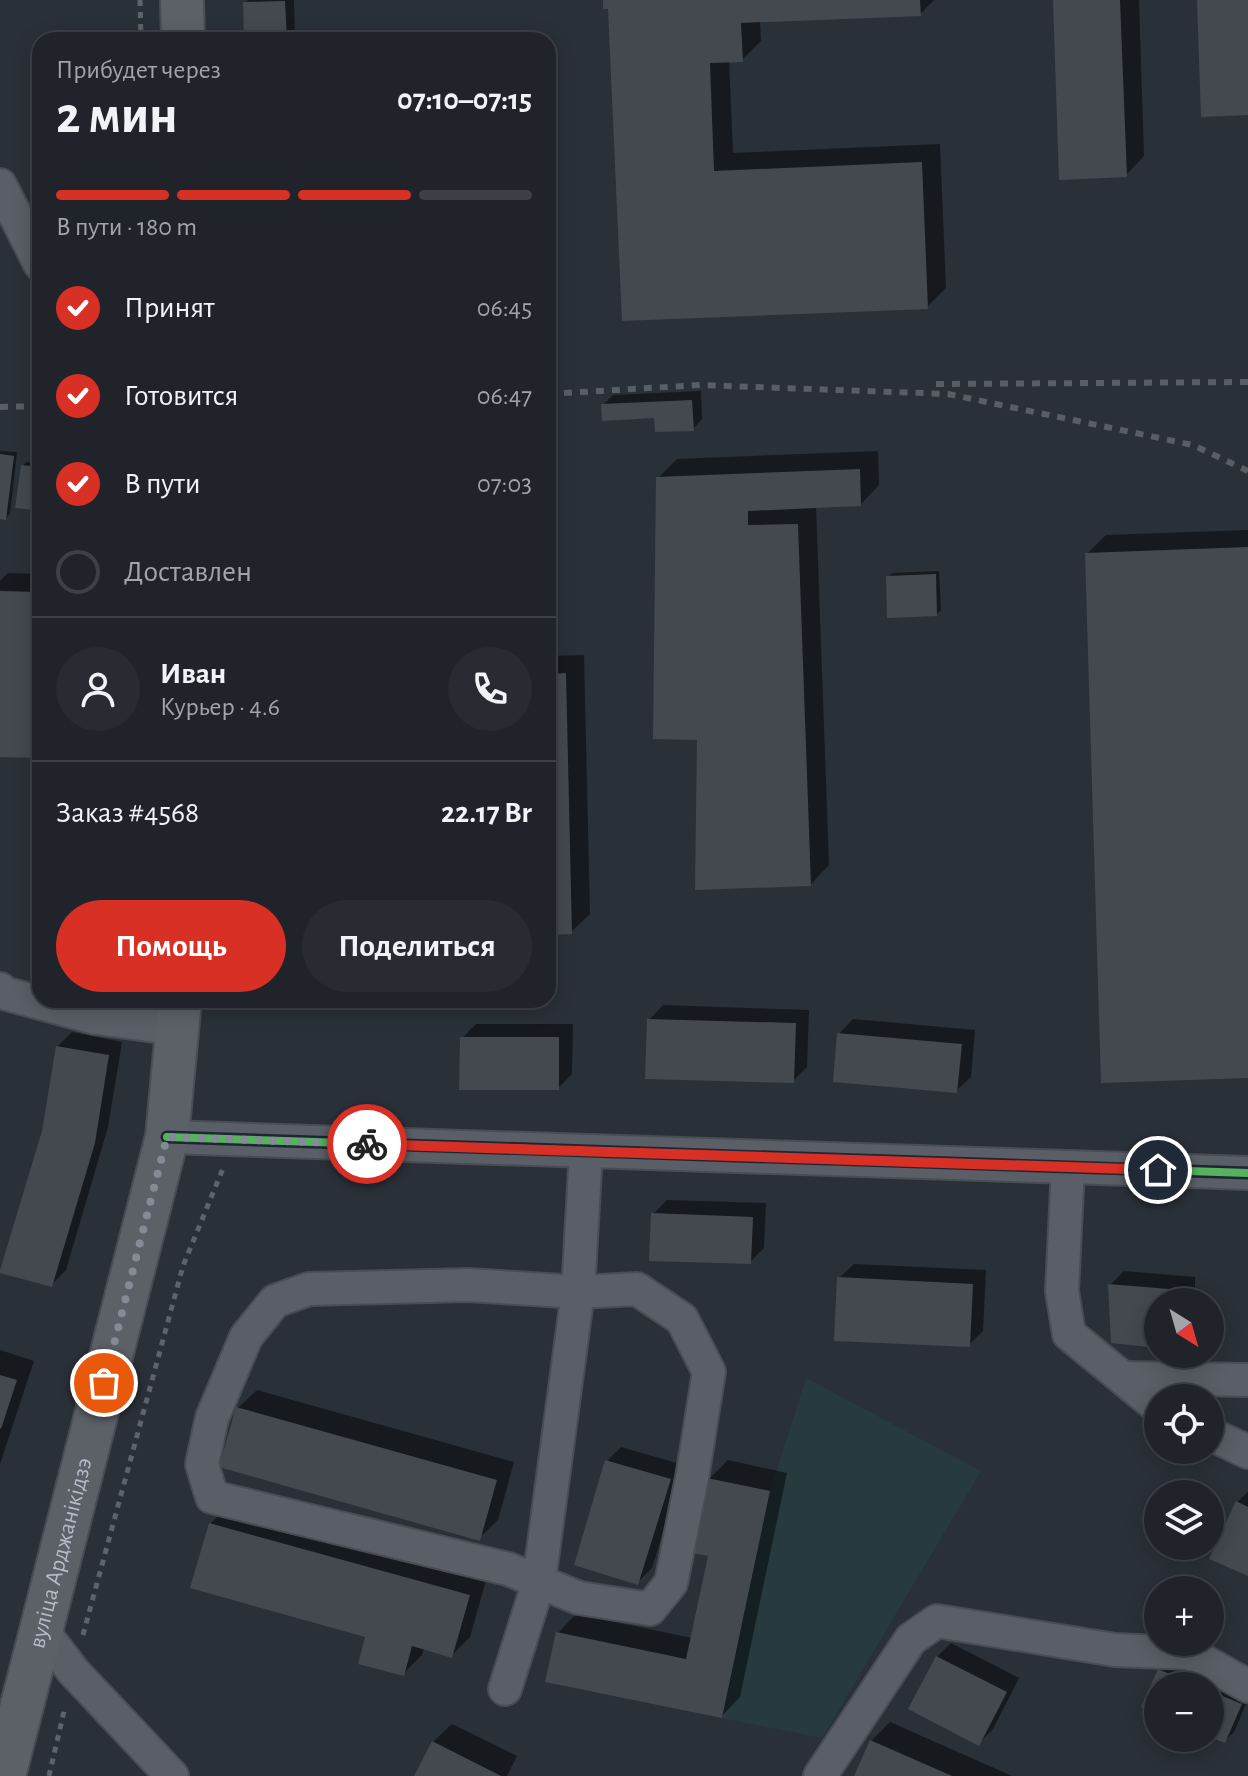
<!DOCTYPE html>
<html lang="ru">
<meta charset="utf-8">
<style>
body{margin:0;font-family:"Alegreya Sans",sans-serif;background:#282c32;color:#f1f3f6;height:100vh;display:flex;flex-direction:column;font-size:30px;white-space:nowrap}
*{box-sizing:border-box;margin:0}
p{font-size:26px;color:#a2a4a8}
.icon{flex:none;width:44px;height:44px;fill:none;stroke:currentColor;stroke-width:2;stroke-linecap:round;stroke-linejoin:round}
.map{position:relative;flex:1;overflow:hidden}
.details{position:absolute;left:32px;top:32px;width:524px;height:976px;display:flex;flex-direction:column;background:#20242a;border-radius:24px;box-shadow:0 4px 20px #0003,0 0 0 2px #3d4147}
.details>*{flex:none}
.needle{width:52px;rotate:143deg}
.buttons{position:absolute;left:1144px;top:1288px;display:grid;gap:16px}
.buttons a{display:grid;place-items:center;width:80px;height:80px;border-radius:50%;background:#20242a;box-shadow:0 4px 20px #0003,0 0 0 2px #3d4147;font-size:40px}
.pin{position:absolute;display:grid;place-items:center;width:68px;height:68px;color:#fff;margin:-34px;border:4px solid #fff;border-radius:50%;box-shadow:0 2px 8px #0007}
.courier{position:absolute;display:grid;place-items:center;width:80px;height:80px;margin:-40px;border:6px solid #d93025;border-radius:50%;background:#fff;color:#222;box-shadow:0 2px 10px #0007}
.head em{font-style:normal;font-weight:600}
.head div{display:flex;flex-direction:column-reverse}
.head{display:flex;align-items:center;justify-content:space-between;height:136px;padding:0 24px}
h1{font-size:52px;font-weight:600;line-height:60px}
.bar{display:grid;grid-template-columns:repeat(4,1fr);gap:12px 8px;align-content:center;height:96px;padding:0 24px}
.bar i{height:10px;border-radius:6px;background:#3d4147}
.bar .current{background:#d93025}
.bar p{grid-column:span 4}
.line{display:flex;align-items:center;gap:20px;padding:0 24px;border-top:2px solid #3d4147}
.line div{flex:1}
.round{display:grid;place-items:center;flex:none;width:84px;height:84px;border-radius:42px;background:#282c32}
ol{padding:0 24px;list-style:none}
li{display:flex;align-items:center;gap:24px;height:88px}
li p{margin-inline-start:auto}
li .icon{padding:8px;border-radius:50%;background:#d93025;color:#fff;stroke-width:4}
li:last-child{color:#a2a4a8}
li i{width:44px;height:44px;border:4px solid #3d4147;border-radius:50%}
.cta{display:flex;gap:16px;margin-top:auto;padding:16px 24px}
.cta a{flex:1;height:92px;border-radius:48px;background:#d93025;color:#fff;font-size:32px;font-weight:600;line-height:92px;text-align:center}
.cta a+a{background:#282c32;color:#f1f3f6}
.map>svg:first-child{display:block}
.green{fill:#273a3e}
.shadow{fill:#0007}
.building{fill:#444950}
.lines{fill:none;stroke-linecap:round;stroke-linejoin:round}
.minor-casing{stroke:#484c53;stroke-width:36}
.major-casing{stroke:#484c55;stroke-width:46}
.path{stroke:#5d636a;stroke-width:5;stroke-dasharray:6 6;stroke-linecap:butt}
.minor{stroke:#5a5e66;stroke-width:32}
.major{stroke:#5c6168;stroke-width:42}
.rail{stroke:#595d64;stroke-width:6;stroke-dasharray:8 8;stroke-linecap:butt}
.cycleway-casing{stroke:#1d2633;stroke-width:13}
.cycleway{stroke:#56b35d;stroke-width:8}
.done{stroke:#848b96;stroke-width:8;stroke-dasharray:0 14.4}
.route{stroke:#d93025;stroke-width:10}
.labels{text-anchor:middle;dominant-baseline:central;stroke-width:6;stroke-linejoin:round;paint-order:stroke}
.street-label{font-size:24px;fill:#b4bcc9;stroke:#1d2633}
</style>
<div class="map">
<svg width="1248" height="1776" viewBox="0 0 1248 1776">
<rect width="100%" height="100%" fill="#2a3038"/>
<path class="green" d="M806,1378L981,1471L822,1738L722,1718L770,1491Z"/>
<g class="shadow">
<path d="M248,0H294L295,40H246L245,3Z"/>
<path d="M605,0H934L920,14L760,20L761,41L742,60H729L733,153L940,144L946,288L927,307L624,319L610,7Z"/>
<path d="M1055,0H1139L1144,156L1126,175Z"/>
<path d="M701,391L702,419L693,429L656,416L603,405L613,395Z"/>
<path d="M0,451L17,452L10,514L6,518L0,517Z"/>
<path d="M878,451L879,485L861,504L816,506L829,865L811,884L699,738L658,478L677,459Z"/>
<path d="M27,462L40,463V525L37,504L22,466Z"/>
<path d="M1248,530V1076L1087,554L1106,535Z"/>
<path d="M939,571L941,610L937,614L888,577L892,573Z"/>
<path d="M8,573L40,574V756L0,755V581Z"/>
<path d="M584,655L590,914L571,932L548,933V656Z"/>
<path d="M663,1005L809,1010L807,1067L793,1081L649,1020Z"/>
<path d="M853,1019L975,1030L971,1077L956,1091L839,1034Z"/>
<path d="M476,1024H573L572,1074L558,1088L462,1038Z"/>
<path d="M72,1032L122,1042L108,1127L66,1270L52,1284L44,1132L58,1046Z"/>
<path d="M667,1200L766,1203L764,1248L750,1262L653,1214Z"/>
<path d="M854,1264L986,1270L983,1331L969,1345L839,1278Z"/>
<path d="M1124,1271L1195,1277V1302H1158V1346L1110,1285Z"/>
<path d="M0,1350L34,1361L0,1464Z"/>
<path d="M257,1390L514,1462L498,1520L479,1538L238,1408Z"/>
<path d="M621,1447L684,1465L652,1568L638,1582L607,1461Z"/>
<path d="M728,1460L787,1473L740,1697L722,1716L558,1633L576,1614L692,1638L710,1555L709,1479Z"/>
<path d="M1248,1492V1574L1237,1502Z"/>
<path d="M229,1505L487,1577L470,1637L452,1655L424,1648L422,1655L403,1674L368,1636L210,1524Z"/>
<path d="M951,1643L1019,1678L993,1729L978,1744L937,1657Z"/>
<path d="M1169,1661L1248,1699L1234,1732L1224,1741L1210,1735V1686H1158V1712L1143,1706L1159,1670Z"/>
<path d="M890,1722L1012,1776H856L871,1741Z"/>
<path d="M452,1724L517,1756L507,1776H416L433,1742Z"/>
</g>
<g class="building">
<path d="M603,0H920L921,16L741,23L743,62L710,63L714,171L922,162L928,309L622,321L608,9H603Z"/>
<path d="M1053,0H1120L1127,177L1059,180Z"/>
<path d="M1197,0H1248V115L1201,117Z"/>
<path d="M285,1L287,40H244L243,2Z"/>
<path d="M692,400L694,431L655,432L654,418L602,421L601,404Z"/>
<path d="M0,454L14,456L6,520L0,519Z"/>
<path d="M21,465L40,467V527L33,526L35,510L15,508Z"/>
<path d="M860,469L861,506L748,511V525L798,524L811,886L695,890L697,740L653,739L656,477Z"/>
<path d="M1248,547V1078L1101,1083L1085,553Z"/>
<path d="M936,574L937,616L887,618L886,576Z"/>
<path d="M0,591L40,592V758L0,757Z"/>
<path d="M566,673L572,934L548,935V674Z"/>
<path d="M647,1019L796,1023L794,1083L645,1079Z"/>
<path d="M837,1033L962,1044L957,1093L833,1082Z"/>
<path d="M460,1037H559V1090H459Z"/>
<path d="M56,1046L109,1055L95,1143L52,1287L0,1273V1270L42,1131Z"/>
<path d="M651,1213L753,1217L751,1264L649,1261Z"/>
<path d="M837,1277L973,1284L970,1347L834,1341Z"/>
<path d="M1108,1284L1181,1290L1182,1302H1158V1348L1111,1343Z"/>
<path d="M0,1375L17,1380L1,1429L0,1428Z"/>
<path d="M236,1407L497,1480L480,1541L219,1467Z"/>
<path d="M605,1460L671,1479L638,1585L574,1565Z"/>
<path d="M707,1478L770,1491L722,1718L545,1682L556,1632L686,1659L708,1556L692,1553Z"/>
<path d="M1236,1501L1248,1507V1576L1209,1559Z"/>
<path d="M209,1523L470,1595L452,1658L412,1646L404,1676L358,1664L365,1637L190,1588Z"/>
<path d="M936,1656L1007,1692L979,1746L908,1709Z"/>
<path d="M1158,1669L1198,1686H1158V1714L1141,1707Z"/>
<path d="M1210,1691L1242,1704L1225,1743L1210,1737Z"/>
<path d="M870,1740L952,1776H854Z"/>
<path d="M432,1741L501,1776H414Z"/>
</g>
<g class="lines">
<defs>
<g id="minor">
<path d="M0,185L40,264"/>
<path d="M0,989L3,993L96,1018L177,1029"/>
<path d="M167,1137L1248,1173"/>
<path d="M1068,1167L1062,1291L1069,1334L1158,1407"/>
<path d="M469,1285L578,1292L637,1289L682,1319L709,1372L692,1478L671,1583L650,1609L579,1598L508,1569L212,1497L202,1464L212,1418L246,1337L275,1301L309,1289Z"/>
<path d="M1123,1378L1248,1380"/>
<path d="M1210,1434L1248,1452"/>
<path d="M41,1629L73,1671L172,1776"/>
<path d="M505,1689L539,1581L578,1292L586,1151"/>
<path d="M820,1776L911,1639L937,1621L1115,1650L1189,1653L1248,1686"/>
</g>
<g id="major">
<path d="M182,0L183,40"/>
<path id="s1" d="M4,1776L167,1137L180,1000"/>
</g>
</defs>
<use href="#minor" class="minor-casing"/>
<use href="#major" class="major-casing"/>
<g class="path">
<path d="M140,0L141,40"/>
<path d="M83,1635L183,1266L224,1166"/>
<path d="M49,1776L65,1707"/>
</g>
<use href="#minor" class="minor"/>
<use href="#major" class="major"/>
<g class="rail">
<path d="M936,384L1248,382"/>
<path d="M548,394L700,385L948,394L1193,445L1248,471"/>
<path d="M0,407L40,406"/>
</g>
<defs>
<path id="cycleway" d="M167,1137L1248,1173"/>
</defs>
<use href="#cycleway" class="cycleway-casing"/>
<use href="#cycleway" class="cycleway"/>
</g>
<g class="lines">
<path class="done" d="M104,1383L167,1137L367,1144"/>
<path class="route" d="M367,1144L1158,1170"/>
</g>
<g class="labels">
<g class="street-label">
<text stroke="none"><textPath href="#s1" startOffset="230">вуліца Арджанікідзэ</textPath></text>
</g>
</g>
</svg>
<div class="buttons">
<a><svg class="needle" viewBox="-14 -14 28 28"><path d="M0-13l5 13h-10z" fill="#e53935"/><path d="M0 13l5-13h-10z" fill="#a2a4a8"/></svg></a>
<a><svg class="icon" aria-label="locate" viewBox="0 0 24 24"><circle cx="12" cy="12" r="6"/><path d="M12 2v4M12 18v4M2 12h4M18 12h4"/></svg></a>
<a><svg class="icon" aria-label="layers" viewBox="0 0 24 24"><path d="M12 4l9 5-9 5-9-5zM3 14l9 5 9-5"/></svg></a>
<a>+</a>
<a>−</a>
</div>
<div class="pin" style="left:104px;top:1383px;background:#ea580c"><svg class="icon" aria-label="bag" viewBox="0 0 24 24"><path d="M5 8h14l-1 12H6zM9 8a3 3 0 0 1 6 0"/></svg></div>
<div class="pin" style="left:1158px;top:1170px;background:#1f2937"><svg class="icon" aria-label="home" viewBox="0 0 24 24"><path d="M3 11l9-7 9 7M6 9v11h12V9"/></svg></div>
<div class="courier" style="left:367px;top:1144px"><svg class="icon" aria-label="bike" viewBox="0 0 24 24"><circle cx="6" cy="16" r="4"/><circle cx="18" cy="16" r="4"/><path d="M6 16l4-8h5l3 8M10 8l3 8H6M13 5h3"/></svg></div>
<section class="details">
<div class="head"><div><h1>2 мин</h1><p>Прибудет через</p></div><em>07:10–07:15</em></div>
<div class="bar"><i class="current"></i><i class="current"></i><i class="current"></i><i></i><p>В пути · 180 m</p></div>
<ol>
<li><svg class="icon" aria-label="check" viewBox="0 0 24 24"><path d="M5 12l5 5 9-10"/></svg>Принят<p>06:45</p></li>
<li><svg class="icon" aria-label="check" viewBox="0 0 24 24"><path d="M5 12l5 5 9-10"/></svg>Готовится<p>06:47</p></li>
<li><svg class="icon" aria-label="check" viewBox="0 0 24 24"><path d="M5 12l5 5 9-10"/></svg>В пути<p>07:03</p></li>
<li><i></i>Доставлен</li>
</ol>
<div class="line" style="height:144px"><a class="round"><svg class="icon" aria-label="person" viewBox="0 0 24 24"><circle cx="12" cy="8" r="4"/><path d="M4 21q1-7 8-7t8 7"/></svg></a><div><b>Иван</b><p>Курьер · 4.6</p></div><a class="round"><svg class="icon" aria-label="phone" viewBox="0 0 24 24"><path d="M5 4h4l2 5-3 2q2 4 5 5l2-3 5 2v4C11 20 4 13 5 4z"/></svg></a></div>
<div class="line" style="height:104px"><div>Заказ #4568</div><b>22.17 Br</b></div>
<div class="cta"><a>Помощь</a><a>Поделиться</a></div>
</section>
</div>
